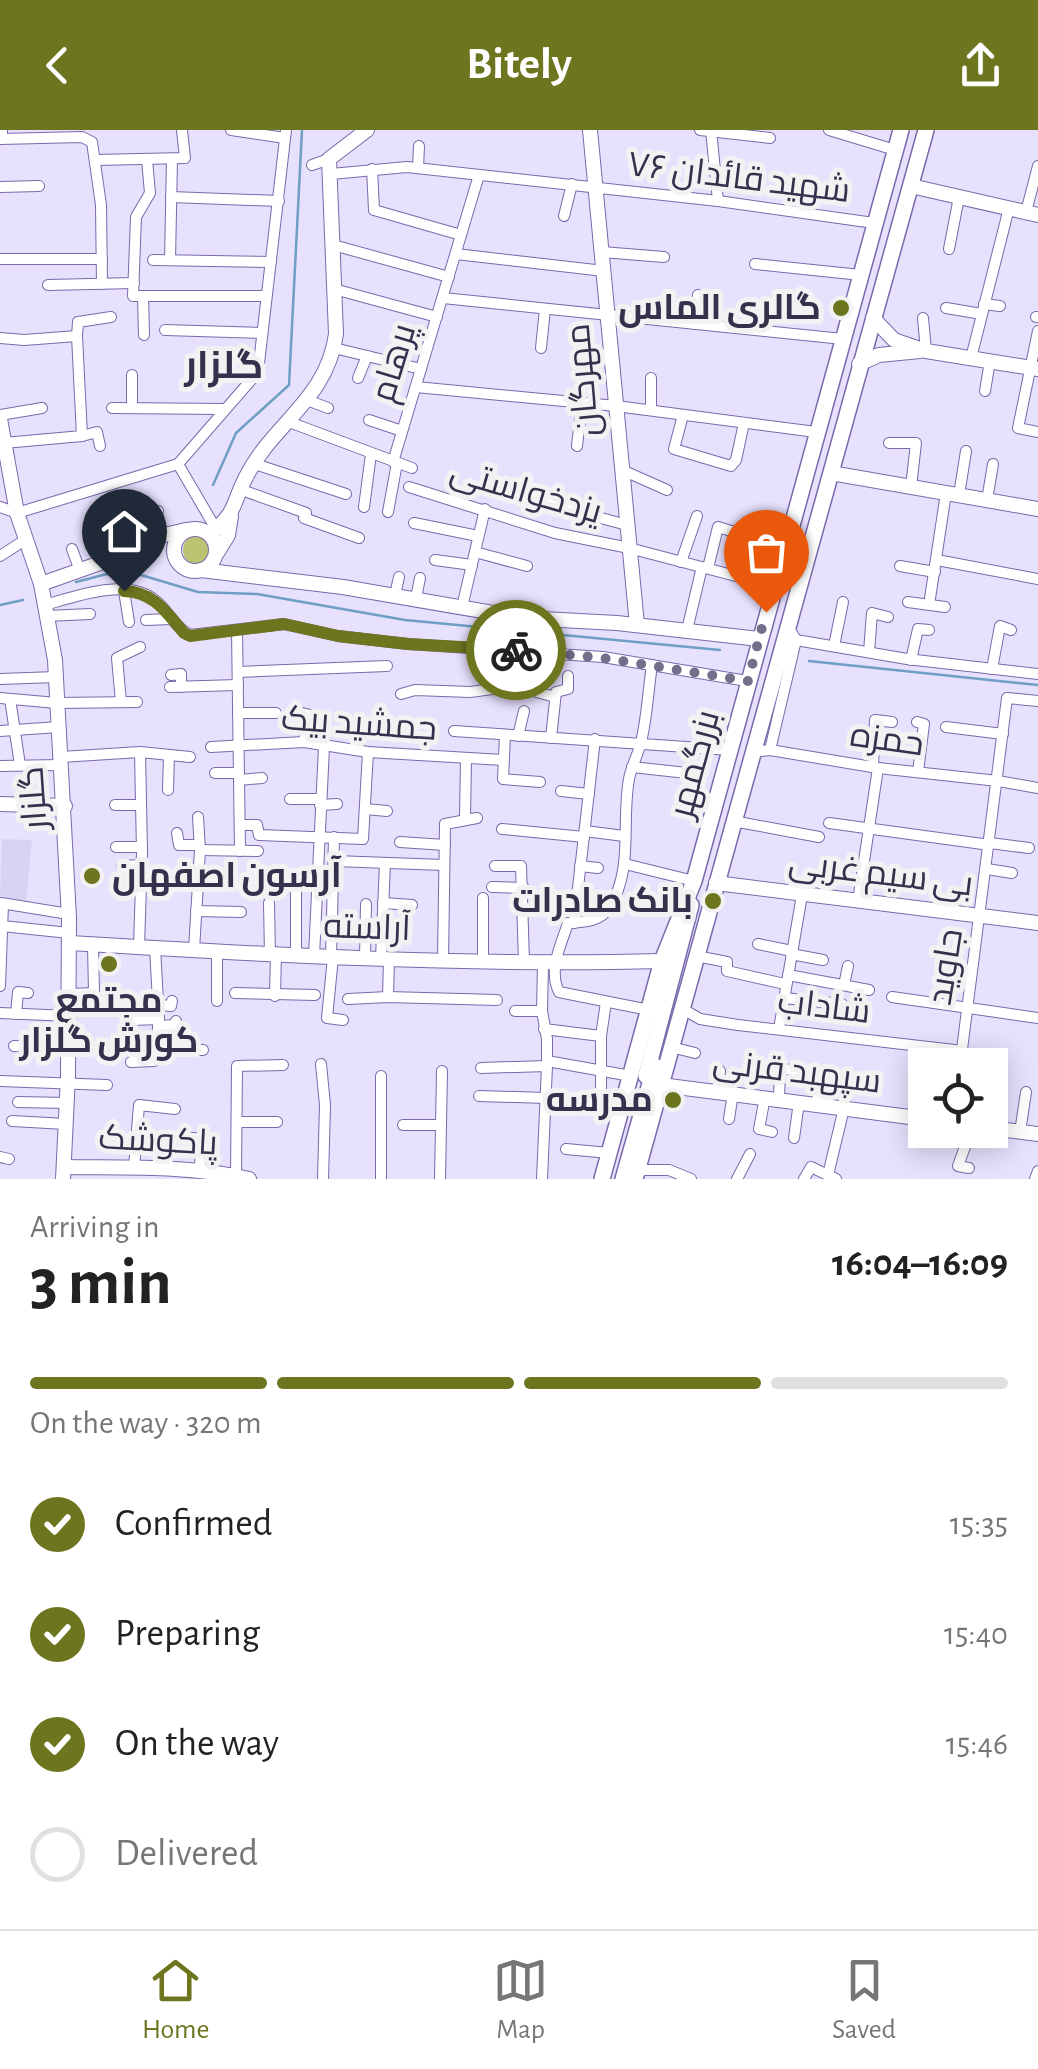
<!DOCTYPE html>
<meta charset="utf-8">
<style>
body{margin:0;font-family:"Alegreya Sans",Cairo,sans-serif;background:#f6f6f6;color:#222;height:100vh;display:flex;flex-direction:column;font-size:38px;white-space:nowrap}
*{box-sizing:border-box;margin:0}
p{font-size:32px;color:#767676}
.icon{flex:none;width:55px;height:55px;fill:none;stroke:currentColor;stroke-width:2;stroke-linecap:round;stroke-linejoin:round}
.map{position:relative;height:1049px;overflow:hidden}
.drawer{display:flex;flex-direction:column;background:#fff;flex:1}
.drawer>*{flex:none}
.buttons{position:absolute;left:908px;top:918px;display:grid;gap:20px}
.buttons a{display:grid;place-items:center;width:100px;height:100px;border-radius:0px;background:#fff;box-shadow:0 5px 25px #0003;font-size:50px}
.pin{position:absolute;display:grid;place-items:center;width:85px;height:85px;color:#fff;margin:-102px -42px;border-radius:50% 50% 50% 0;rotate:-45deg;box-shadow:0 0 10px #0007}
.pin .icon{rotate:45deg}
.courier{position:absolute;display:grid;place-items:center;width:100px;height:100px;margin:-50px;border:8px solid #6d751e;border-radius:50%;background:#fff;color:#222;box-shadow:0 2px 12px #0007}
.headline em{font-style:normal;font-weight:600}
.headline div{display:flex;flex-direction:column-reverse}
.headline{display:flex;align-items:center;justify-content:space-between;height:170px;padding:0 30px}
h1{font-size:65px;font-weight:600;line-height:75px}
.bar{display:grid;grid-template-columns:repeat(4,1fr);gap:15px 10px;align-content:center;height:120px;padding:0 30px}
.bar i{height:12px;border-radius:8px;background:#e0e0e0}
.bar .selected{background:#6d751e}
.bar p{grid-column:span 4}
ol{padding:0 30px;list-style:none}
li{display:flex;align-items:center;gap:30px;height:110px}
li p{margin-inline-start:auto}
li .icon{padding:10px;border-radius:50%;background:#6d751e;color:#fff;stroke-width:4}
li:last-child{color:#767676}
li i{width:55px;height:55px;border:5px solid #e0e0e0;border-radius:50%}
header{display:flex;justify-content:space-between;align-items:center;height:130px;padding:0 30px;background:#6d751e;color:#fff;font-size:45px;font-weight:600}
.dock{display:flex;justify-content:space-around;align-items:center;height:140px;border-top:2px solid #e0e0e0;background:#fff;font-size:28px;color:#767676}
.dock a{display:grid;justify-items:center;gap:5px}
.dock .selected{color:#6d751e}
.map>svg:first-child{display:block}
.built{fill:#d9d2f3}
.green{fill:#b9c371}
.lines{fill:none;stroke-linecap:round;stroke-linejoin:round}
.stream{stroke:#709fc4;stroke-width:2.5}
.street-casing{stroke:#7a69ab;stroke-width:12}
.secondary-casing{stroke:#7a69ab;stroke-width:16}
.primary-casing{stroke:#7a69ab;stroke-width:18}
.street{stroke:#fff;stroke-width:10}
.secondary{stroke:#fff;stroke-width:14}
.primary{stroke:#fff;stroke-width:15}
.done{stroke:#756e8b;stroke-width:10;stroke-dasharray:0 18}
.route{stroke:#6d751e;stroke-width:12}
.poi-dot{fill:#6d751e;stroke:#f2f2f2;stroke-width:4}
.labels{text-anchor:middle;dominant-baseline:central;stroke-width:10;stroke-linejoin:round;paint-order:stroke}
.street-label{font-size:35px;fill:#37304d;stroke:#f2f2f2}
.poi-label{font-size:35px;font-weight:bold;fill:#37304d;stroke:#f2f2f2;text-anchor:end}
.neighbourhood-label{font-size:38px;font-weight:bold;fill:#37304d;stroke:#f2f2f2}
</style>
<header><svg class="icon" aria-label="back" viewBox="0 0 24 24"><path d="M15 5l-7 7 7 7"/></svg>Bitely<svg class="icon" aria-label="share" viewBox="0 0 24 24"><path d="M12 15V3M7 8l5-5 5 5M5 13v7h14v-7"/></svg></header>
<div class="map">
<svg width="1038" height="1049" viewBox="0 0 1038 1049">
<rect width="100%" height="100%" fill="#e7e1fe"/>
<path class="built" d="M2,709L32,710L26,773L0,766Z"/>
<circle class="green" cx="198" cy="420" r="15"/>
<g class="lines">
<g class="stream">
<path d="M213,355L236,303L289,255L302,0"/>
<path d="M76,452L107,444L141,445L198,462L257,464L405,490L720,520"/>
<path d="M0,475L23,470"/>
<path d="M809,531L1038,555"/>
</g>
<defs>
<g id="street">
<path d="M231,0L285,8"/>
<path d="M700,0L770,8"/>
<path d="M711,0L718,71"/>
<path d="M829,0L895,20"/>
<path d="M0,9L82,7L92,12L101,75L102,154"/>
<path d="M95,30L185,28L182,0"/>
<path d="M147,30L150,63L136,87L133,166H266"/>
<path d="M312,35L329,29"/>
<path d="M418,38L419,16"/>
<path d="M372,39L374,80L461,105"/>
<path d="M331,44L407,37L718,71L874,93"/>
<path d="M0,57L39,56"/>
<path d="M171,67L279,71"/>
<path d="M1026,82L1038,36"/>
<path d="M564,86L572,54"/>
<path d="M333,115L449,147"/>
<path d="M949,119L959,67"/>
<path d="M602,122L664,127"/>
<path d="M456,124L604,141"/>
<path d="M0,129H102"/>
<path d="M153,130L271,132"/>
<path d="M170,130L172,29"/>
<path d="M755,134L861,145"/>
<path d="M48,155L134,153"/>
<path d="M334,159L437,187"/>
<path d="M143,166L144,205"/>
<path d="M443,168L843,209"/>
<path d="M984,174L1000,176"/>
<path d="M946,178L982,184"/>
<path d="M1036,187H1038"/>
<path d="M923,188L926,221"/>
<path d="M695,194L698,165"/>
<path d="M165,200L261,203"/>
<path d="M1038,201L1018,298L1038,302"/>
<path d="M77,206L78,192L111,187"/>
<path d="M0,208L24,210L77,206L82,306L4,313"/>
<path d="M334,218L421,239"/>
<path d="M541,218L545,179"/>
<path d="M971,228L1009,78"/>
<path d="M132,245V277"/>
<path d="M358,248L367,226"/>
<path d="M651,248V280"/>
<path d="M416,257L616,276L816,302"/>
<path d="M985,261L990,231"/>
<path d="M307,270L328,278"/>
<path d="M112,278L224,279"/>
<path d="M0,285L42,278"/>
<path d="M683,285L674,319L731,336L736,330L744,293"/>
<path d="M369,290L402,301"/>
<path d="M289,292L412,338"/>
<path d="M82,306L97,302L100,316"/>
<path d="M889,313H916L911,357"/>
<path d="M577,316L582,272"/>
<path d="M393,332L479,45"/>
<path d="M178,334L216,399"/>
<path d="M255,334L346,364"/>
<path d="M622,340L667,360"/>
<path d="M409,357L555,403L629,418L774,456"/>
<path d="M242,360L306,383L304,388L359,408"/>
<path d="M959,365L966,321"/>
<path d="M987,370L993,334"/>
<path d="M545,373L627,395"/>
<path d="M0,377L17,383L178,334L258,242L286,0"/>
<path d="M364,377L371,324"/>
<path d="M388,382L397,333"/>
<path d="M761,389L787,409"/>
<path d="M414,393L478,406"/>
<path d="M131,394L149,388L147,385L158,381"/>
<path d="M108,413L117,427"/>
<path d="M72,419L79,438"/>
<path d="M475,422L527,436"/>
<path d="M0,426L25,410"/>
<path d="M435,430L472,435"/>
<path d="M937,430L1038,449"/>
<path d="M681,432L697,386"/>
<path d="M900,436L935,442"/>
<path d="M708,438L718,397L731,401"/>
<path d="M124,461L129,492"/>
<path d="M395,465L399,447"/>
<path d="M416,468L420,448"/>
<path d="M908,472L945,477"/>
<path d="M45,475C76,466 127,447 156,471C169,481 175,498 190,505L284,494L338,506L408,514L603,527L747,551"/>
<path d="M929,475L946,363"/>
<path d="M462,477L485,379"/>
<path d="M47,486L90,484"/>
<path d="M146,490L171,489"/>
<path d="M789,498L796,510L907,529L1038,544"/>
<path d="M237,500L240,721"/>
<path d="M687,500L702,437"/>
<path d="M834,516L843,472"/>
<path d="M869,522L872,483L888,487"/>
<path d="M911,530L918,499L929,500"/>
<path d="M992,539L1000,496L1011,500"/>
<path d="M238,542L387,536"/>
<path d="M171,545L181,544V557"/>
<path d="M0,549L56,547"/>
<path d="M170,557L238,555"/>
<path d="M401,564L415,560L470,562L515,556L555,567"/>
<path d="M0,568L57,573L137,572"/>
<path d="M10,569L20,635"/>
<path d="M121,572L117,528L140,517"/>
<path d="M238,583H276"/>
<path d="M302,583L318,587"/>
<path d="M917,592L924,594L918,642"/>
<path d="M946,597L1003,604"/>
<path d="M0,601L59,597"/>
<path d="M454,601L730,620"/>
<path d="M505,605L503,649L540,652"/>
<path d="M518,606L524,581"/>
<path d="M551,608L556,562L568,559V546"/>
<path d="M304,612L309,586"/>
<path d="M211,617L304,612L368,622L503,630"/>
<path d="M770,620L796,510"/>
<path d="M752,622L770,620L878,638L998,651L1038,658"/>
<path d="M61,627L140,622L190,627"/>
<path d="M0,636L62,635"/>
<path d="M632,637L696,644"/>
<path d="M873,637L875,590L892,592"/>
<path d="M215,643H239"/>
<path d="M239,650L262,648"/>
<path d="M168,660L169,625"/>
<path d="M561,661L589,664"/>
<path d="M290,669H320"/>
<path d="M115,675H141"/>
<path d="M320,675L337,674"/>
<path d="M365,679L387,681"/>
<path d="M465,688L466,629"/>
<path d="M733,691L819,707"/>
<path d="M829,693L990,715"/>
<path d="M240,695H257L259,705L363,709L368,622"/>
<path d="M502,699L584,707"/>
<path d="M585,701L624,706"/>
<path d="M177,703L179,715H199"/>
<path d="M400,712L445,715"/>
<path d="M990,713L1029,718"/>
<path d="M116,717H142"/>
<path d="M200,720L258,721"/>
<path d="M334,731L444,735"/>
<path d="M625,734L694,751"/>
<path d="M122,736L142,735"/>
<path d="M495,736H521L524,833"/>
<path d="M580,736L598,738"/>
<path d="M987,739L1012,743"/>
<path d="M181,744L198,745"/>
<path d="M492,757L524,758"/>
<path d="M858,771L878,638"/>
<path d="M1,773L69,784"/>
<path d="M269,773L270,825"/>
<path d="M383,773L412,775"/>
<path d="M196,781L241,782"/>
<path d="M574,793L595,609"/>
<path d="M2,796L69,803"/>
<path d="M758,814L792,821"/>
<path d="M139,817L142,722L140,622"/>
<path d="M194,820L200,720L198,687"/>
<path d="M217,822V871"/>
<path d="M791,824L823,830"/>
<path d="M296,826V762"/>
<path d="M314,826L324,617"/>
<path d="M696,826L727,832V841L785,854"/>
<path d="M331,827L334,707"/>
<path d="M333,827L327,888L343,890"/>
<path d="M365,828L366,774"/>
<path d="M381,828L385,733"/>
<path d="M443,830L445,694L477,688"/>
<path d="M483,832V768"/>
<path d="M788,845L869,860"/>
<path d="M844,855L848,836"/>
<path d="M0,856L3,774"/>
<path d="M235,863L315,865"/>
<path d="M70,864L94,863L93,815"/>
<path d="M275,866L276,825"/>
<path d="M388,867L389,829"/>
<path d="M892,867L1038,888"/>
<path d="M784,868L842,874"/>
<path d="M348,869L388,867L497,870"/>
<path d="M158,875L171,876L172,871"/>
<path d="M681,878L700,889L738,895L963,921"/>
<path d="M649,880L559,862C548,840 561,815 568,793C583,792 600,792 609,778C634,740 621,692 629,649C631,637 638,625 641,612C647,588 648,561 652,535"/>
<path d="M515,881H542"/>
<path d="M0,883L70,886"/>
<path d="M16,884L18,862L28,863"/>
<path d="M132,890L159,889"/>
<path d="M158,896L174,895L176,891"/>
<path d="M544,899L601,906"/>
<path d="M779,899L802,765"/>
<path d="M158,914H168L170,920H203"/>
<path d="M14,916L69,919"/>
<path d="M671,917L695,923"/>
<path d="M547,931L631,946"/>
<path d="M131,932L154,931L159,889L155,818"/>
<path d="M321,934L325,975L323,1049"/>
<path d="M960,935L1007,568L1038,571"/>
<path d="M481,938L547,936"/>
<path d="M381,946V1049"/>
<path d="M0,951L107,955"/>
<path d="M717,962L720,941"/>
<path d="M479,966L546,968"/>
<path d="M765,967L759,999L772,1002"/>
<path d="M779,969L780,939L795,940"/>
<path d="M18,972L67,973"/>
<path d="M817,974L819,951"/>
<path d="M601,979V906L606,872"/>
<path d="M729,989L733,963"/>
<path d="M12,991L66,994"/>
<path d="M237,992H277"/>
<path d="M403,995H441"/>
<path d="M1020,1002L1026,962"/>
<path d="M192,1008L203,1009L199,1042"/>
<path d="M794,1008L799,972"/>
<path d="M566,1019L609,1023"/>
<path d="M0,1027L9,1029"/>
<path d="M134,1038L139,975L175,979"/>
<path d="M969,1038L958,1036L971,1000"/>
<path d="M637,1040H669L691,1049"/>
<path d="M828,1045L844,978"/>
<path d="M236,1046L237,936L283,935"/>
<path d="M440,1049L442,941"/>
<path d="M542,1049L547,936V909L542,881L543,834"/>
<path d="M737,1049L750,1024"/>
<path d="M804,1049L811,1037L836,1049"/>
<path d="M1035,1049L1038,1041"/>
</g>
<g id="secondary">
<path d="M590,0L637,495"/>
<path d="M0,7V0"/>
<path d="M911,56L1038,85"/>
<path d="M873,188L894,210L926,221L1038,239"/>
<path d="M859,234L879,225L920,221"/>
<path d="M0,289L17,383L41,454L55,530L69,788L68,946L63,1049"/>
<path d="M831,343L1038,379"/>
<circle cx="195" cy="420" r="21"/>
<path d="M210,404C239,380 231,375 246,347C273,293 327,270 336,204L329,29L367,0"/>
<path d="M217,423L228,405L231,386"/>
<path d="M201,440L343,457L523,488L617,493L759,509"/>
<path d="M41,454L117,427L160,406L186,400"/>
<path d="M0,674L65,676"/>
<path d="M716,753L1038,793"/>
<path d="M70,813C267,825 465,836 662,831"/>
<path d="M661,955L925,989"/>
<path d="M990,998L1038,1004"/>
<path d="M64,1037C125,1038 189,1035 249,1049"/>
</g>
<g id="primary">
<path d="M646,946L691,775"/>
<path d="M602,1049L662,831L694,751L901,0"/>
<path d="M623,1049L655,936"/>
<path d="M635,1049L926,0"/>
</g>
</defs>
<use href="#street" class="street-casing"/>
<use href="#secondary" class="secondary-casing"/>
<use href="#primary" class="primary-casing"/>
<use href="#street" class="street"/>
<use href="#secondary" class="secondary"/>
<use href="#primary" class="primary"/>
</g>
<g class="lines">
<path class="done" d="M516,520L603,528L748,551L766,482"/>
<path class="route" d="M124,461C154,462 166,482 184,503L190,506L284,494L338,506L408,514L516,520"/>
</g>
<g class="poi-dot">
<circle cx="841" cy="178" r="10"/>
<circle cx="92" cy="746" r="10"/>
<circle cx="713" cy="771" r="10"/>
<circle cx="109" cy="834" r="10"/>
<circle cx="673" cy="970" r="10"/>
</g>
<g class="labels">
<g class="street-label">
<text transform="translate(739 48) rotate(7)">شهید قائدان ۷۶</text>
<text transform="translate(394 233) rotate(-73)">پرهام</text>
<text transform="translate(583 250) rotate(-95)">مهرگان</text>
<text transform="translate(526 362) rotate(16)">یزدخواستی</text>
<text transform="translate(359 594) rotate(4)">جمشید بیک</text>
<text transform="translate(887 610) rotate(8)">حمزه</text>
<text transform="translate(695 634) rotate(-75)">بزرگمهر</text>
<text transform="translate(34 668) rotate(-94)">گلزار</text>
<text transform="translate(881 744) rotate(7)">بی سیم غربی</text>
<text transform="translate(367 798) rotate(2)">آراسته</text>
<text transform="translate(946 837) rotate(-81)">جاوید</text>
<text transform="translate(824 877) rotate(7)">شاداب</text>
<text transform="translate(797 942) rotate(7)">سپهبد قرنی</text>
<text transform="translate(158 1011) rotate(3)">پاکوشک</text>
</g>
<g class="poi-label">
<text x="821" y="178">گالری الماس</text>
<text x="112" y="746" text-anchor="start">آرسون اصفهان</text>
<text x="693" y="771">بانک صادرات</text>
<text x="109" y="871" text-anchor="middle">مجتمع<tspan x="109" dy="40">کورش گلزار</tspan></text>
<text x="653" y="970">مدرسه</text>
</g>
<g class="neighbourhood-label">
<text x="224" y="237">گلزار</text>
</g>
</g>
</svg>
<div class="buttons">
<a><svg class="icon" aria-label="locate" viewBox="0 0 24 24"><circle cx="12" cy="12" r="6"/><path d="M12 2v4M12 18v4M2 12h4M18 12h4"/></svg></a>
</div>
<div class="pin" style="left:766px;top:482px;background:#ea580c"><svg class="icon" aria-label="bag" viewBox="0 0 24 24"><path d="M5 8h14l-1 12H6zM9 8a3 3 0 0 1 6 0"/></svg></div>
<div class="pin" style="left:124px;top:461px;background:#1f2937"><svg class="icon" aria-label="home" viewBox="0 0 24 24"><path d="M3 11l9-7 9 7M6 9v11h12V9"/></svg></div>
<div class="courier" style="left:516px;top:520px"><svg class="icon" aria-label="bike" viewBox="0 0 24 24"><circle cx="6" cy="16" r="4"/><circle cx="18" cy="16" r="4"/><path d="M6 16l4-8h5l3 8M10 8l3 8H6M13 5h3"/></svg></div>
</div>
<section class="drawer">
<div class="headline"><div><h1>3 min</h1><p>Arriving in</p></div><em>16:04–16:09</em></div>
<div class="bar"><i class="selected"></i><i class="selected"></i><i class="selected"></i><i></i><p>On the way · 320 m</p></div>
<ol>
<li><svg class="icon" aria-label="check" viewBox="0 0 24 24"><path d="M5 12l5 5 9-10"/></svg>Confirmed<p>15:35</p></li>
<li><svg class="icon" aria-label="check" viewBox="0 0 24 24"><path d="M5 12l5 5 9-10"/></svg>Preparing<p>15:40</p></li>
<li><svg class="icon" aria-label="check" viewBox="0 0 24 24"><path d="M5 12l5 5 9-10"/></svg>On the way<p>15:46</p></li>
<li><i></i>Delivered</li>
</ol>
</section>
<nav class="dock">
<a class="selected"><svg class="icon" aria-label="home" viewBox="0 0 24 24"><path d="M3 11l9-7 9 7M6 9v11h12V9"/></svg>Home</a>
<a><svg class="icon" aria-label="map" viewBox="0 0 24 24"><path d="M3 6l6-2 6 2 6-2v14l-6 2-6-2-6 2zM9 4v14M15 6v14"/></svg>Map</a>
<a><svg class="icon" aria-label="saved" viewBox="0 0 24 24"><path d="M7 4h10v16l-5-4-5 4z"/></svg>Saved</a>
</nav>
